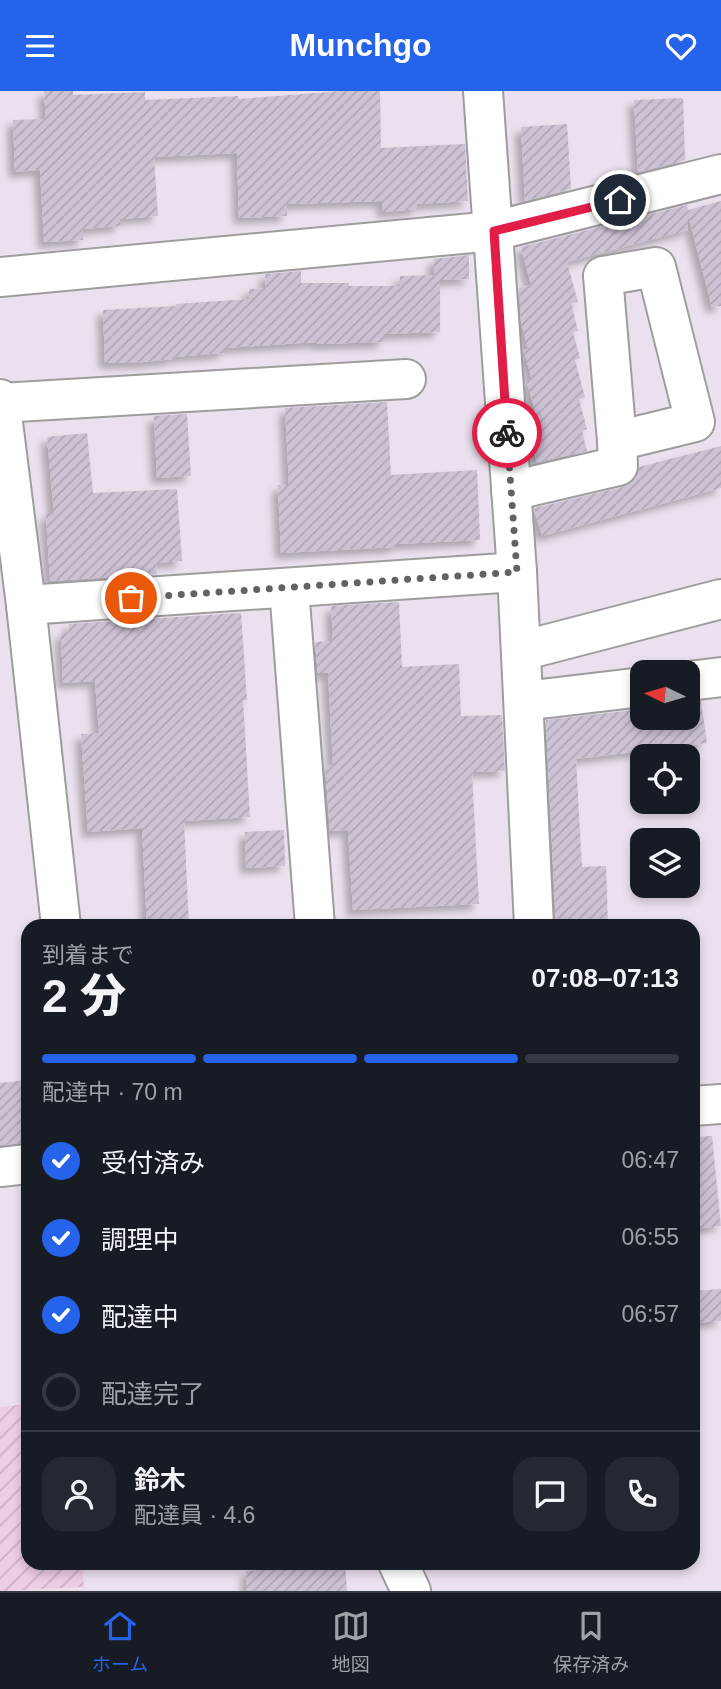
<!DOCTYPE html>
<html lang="ja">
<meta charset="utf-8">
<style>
body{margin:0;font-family:Helvetica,"Noto Sans JP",sans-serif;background:#242831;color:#f1f3f6;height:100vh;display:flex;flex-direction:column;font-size:26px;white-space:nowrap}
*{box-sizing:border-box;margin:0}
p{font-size:23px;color:#9ea1a6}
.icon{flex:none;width:38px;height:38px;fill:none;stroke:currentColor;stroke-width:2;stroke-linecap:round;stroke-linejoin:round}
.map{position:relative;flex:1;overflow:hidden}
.details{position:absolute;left:21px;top:828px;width:679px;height:651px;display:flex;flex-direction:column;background:#171b24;border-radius:21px;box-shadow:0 4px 10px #0003}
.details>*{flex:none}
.needle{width:46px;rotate:275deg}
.buttons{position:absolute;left:630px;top:569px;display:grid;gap:14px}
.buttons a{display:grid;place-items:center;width:70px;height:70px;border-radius:14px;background:#171b24;box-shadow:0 4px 10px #0003;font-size:35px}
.pin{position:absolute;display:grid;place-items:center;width:60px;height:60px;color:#fff;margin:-30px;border:4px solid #fff;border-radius:50%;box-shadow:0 2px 7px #0007}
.courier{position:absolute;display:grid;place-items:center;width:70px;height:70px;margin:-35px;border:5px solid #e11d48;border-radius:50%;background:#fff;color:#222;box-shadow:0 2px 9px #0007}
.summary em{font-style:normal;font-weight:800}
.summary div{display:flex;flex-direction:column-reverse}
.summary{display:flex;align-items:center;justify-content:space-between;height:119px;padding:0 21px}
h1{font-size:46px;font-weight:800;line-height:52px}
.bar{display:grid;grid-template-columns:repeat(4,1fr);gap:10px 7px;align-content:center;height:84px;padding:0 21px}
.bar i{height:9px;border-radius:5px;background:#363941}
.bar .active{background:#2563eb}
.bar p{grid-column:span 4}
.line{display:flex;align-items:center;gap:18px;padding:0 21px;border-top:2px solid #363941}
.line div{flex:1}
.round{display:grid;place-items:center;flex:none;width:74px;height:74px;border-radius:21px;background:#242831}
ol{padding:0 21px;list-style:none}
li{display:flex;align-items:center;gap:21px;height:77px}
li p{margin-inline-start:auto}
li .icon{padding:7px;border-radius:50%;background:#2563eb;color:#fff;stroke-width:4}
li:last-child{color:#9ea1a6}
li i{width:38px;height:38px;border:4px solid #363941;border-radius:50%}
header{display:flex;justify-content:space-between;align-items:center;height:91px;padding:0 21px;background:#2563eb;color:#fff;font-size:32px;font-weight:800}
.menu{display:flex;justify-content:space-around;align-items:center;height:98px;border-top:2px solid #363941;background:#171b24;font-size:19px;color:#9ea1a6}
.menu a{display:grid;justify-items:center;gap:4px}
.menu .active{color:#2563eb}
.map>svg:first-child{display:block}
.farmland{fill:url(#farmland-furrows)}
.building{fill:url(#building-hatch);filter:url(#shadow)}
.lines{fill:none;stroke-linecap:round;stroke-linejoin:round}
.minor-casing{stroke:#9d9d9d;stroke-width:42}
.minor{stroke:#fff;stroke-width:38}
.done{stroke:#646166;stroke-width:7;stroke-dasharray:0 12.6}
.route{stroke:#e11d48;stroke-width:9}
</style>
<header><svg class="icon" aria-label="menu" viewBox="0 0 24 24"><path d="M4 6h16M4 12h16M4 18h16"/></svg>Munchgo<svg class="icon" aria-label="heart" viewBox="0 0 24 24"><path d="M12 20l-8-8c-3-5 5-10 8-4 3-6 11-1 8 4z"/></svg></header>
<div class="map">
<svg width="721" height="1500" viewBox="0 0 721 1500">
<defs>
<pattern id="farmland-furrows" width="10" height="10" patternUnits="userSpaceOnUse" patternTransform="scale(1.75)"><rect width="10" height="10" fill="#edcce5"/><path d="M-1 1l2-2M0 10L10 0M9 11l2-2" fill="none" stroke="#cbafc4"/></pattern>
<pattern id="building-hatch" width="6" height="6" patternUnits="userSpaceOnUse" patternTransform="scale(1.75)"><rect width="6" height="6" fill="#cdc2d4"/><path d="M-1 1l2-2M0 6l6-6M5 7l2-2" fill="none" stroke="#afa6b5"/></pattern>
<filter id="shadow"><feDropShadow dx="-6" dy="6" stdDeviation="3.5" flood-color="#0004"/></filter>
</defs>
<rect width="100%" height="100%" fill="#ebe1ee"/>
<path class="farmland" d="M28,1313V1472H82L84,1496L0,1500V1316Z"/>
<g class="building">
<path d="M44,0H73V4L145,1V9L238,5L239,8L342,0H380L381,57L465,53L468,110L417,113V118L383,121L382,110L287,113V125L239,127L237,62L154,66L158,125L120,128V135L83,138V149L44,151L40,79L15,81L13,29L46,28Z"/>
<path d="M683,7L685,69L638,81L634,9Z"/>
<path d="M567,33L571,98L525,110L521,36Z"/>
<path d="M721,110V215L712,216L688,124V139L567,171L578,211L571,212L578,240L573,241L580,267L575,269L585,306L579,308L587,338L582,340L587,360L537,371L532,352L538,350L530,321L535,320L527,291L532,289L524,259L528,258L521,230L519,197L531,194L521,156L687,114L688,119Z"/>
<path d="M469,164V188L440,189V241L384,243V251L317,253V251L224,257V262L172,266L173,268L144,271L105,272L103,219L176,215V213L249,208V198L266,197L265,183L301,180V192H349V195H400V185L434,184V168Z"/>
<path d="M387,311L391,384L477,379L480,449L396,453V456L281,462L278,394H289L285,317Z"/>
<path d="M187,323L191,385L157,387L154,325Z"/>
<path d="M87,342L93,402L177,398L182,470L156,472L157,483L50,490L46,423H54L47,346Z"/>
<path d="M721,355V397L542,445L534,417L623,396L632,391L638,384L639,376Z"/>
<path d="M399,511L402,576L459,573L461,625L502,624L505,680L472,681L479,813L353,819L348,739L330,740L325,674H333L328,582H318L315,551L333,550L331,515Z"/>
<path d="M241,522L247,609H243L250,726L184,730L189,835H147L142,737L88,741L81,643L99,642L95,590L63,592L61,542H69V533Z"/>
<path d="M701,610L707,652L576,668L582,776L606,775L608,835H556L546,629L642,618V626H688V611Z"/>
<path d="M284,739L285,775L246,777L245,741Z"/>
<path d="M28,989V1052L0,1054V992Z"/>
<path d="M712,1045L721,1135L693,1138V1046Z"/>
<path d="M721,1198V1230L693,1232V1200Z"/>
<path d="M345,1472L347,1500H247L246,1480Z"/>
</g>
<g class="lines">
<defs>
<g id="minor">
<path d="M483,0L517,481L534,835"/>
<path d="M656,176L695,331L617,350L603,185Z"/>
<path d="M0,186L494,140L721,83"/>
<path d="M0,308L26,514L61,835"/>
<path d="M0,312L406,288"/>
<path d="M511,400L618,375L617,350"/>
<path d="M289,497L315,835"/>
<path d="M26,514L517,481"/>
<path d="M521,560L721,508"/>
<path d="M688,590L721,586"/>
<path d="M524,610L642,596"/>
<path d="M693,1015L721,1013"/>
<path d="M0,1076L28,1073"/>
<path d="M398,1472L411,1500"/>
</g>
</defs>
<use href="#minor" class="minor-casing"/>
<use href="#minor" class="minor"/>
</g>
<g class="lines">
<path class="done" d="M131,507L517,481L507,342"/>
<path class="route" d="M507,342L494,140L620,109"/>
</g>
</svg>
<div class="buttons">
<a><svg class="needle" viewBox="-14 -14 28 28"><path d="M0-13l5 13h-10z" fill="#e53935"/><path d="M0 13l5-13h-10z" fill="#9ea1a6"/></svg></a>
<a><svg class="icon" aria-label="locate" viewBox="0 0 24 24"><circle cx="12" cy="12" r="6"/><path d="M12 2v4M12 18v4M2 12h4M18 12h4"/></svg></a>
<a><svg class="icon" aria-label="layers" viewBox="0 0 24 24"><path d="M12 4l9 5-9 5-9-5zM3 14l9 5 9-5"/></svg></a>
</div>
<div class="pin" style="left:131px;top:507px;background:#ea580c"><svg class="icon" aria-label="bag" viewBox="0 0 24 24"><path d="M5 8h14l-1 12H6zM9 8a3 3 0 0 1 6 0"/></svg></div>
<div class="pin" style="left:620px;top:109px;background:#1f2937"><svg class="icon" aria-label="home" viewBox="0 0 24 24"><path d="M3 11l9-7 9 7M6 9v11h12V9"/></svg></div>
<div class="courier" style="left:507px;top:342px"><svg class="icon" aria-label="bike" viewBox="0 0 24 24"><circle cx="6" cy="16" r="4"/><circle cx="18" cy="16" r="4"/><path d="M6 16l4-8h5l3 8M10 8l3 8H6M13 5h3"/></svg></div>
<section class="details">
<div class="summary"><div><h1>2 分</h1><p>到着まで</p></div><em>07:08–07:13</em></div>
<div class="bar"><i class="active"></i><i class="active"></i><i class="active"></i><i></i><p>配達中 · 70 m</p></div>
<ol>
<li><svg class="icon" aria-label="check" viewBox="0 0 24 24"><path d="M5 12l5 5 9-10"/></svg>受付済み<p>06:47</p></li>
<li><svg class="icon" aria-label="check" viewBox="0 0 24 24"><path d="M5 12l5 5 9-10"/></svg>調理中<p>06:55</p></li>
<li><svg class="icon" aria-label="check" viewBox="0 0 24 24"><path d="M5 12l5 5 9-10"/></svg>配達中<p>06:57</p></li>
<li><i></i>配達完了</li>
</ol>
<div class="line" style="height:126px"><a class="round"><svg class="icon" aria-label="person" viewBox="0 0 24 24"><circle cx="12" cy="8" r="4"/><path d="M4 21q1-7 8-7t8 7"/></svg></a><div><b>鈴木</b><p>配達員 · 4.6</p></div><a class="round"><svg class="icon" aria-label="chat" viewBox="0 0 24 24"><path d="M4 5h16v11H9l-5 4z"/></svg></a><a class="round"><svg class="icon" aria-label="phone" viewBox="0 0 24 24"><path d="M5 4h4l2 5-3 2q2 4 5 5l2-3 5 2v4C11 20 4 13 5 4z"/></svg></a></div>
</section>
</div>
<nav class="menu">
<a class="active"><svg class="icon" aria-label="home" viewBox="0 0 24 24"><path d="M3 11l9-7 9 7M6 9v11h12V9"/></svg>ホーム</a>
<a><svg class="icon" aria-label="map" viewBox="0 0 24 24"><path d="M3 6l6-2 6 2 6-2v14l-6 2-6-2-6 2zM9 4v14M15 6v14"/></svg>地図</a>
<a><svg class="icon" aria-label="saved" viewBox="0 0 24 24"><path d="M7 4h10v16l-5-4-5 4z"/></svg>保存済み</a>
</nav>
